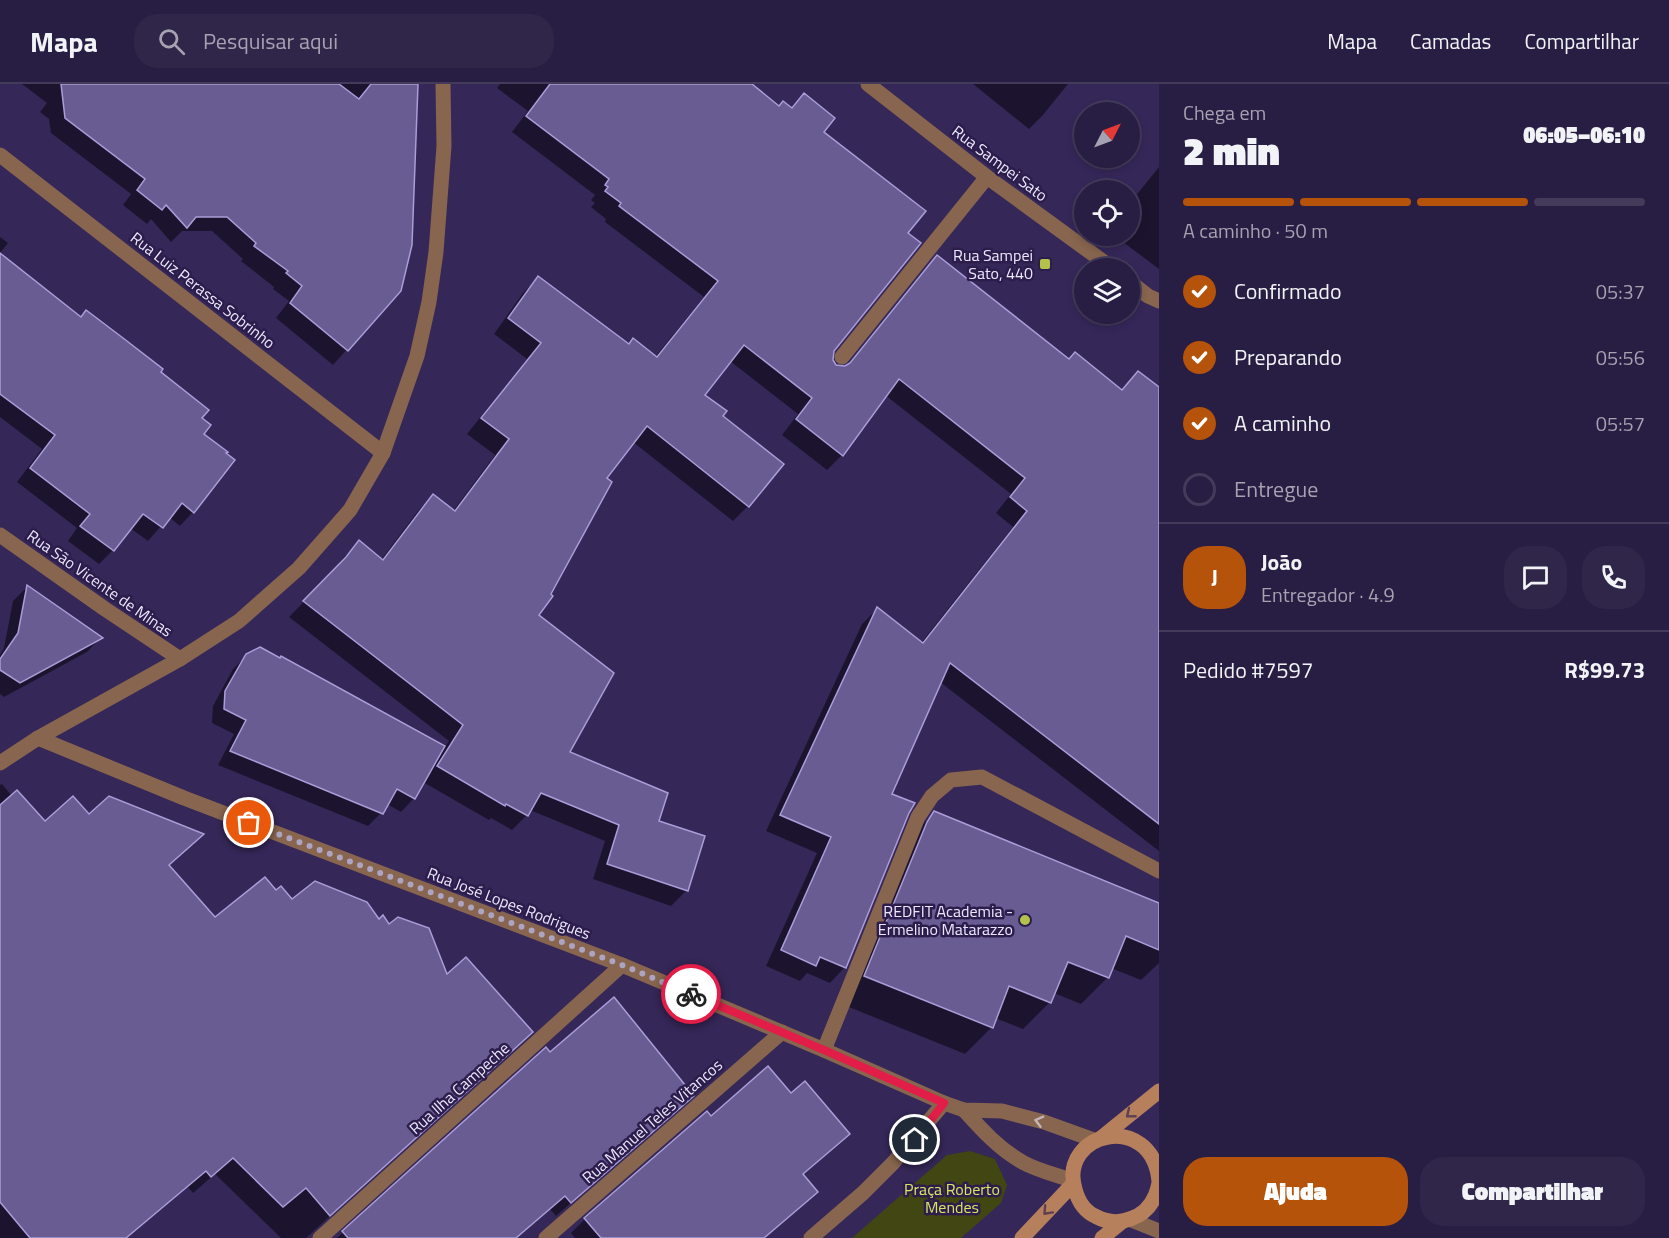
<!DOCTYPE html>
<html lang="pt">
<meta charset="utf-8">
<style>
body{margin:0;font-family:"Titillium Web",sans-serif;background:#302649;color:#f1f3f6;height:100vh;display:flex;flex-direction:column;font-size:22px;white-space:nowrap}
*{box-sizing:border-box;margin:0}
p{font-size:20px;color:#a5a2b2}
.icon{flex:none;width:33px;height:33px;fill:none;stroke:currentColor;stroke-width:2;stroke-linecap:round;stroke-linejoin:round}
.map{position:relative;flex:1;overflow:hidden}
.panel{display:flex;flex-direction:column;background:#281d42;width:510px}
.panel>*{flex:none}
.needle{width:39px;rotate:48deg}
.buttons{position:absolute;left:1074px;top:18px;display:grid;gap:12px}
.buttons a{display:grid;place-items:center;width:66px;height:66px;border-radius:50%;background:#281d42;box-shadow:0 3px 9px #0003,0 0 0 2px #443b5b;font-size:30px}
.pin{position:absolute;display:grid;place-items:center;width:51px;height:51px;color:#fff;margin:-26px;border:3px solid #fff;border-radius:50%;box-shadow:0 2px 6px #0007}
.courier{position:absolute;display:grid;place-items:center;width:60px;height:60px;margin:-30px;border:4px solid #e11d48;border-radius:50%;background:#fff;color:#222;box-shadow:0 2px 8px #0007}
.head em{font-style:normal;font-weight:800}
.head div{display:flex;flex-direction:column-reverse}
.head{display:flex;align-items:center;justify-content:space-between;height:102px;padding:0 24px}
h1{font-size:39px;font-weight:800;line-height:45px}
.bar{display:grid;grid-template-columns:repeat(4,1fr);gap:9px 6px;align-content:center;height:72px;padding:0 24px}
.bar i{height:8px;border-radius:4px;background:#443b5b}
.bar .current{background:#b45309}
.bar p{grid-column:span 4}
.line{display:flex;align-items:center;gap:15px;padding:0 24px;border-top:2px solid #443b5b}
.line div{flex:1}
.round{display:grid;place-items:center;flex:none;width:63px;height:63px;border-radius:24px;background:#302649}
ol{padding:0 24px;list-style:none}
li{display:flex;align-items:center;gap:18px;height:66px}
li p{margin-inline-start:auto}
li .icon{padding:6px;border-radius:50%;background:#b45309;color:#fff;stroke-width:4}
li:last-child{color:#a5a2b2}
li i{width:33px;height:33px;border:3px solid #443b5b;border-radius:50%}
.primary-button{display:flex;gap:12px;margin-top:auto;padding:12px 24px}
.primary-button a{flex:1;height:69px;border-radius:24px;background:#b45309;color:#fff;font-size:24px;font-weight:800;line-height:69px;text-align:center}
.primary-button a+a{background:#302649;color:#f1f3f6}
header{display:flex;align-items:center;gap:36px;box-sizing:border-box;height:84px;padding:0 30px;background:#281d42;border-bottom:2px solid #443b5b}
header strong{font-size:28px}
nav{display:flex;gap:33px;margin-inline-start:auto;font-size:21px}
.search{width:420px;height:54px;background:#302649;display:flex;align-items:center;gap:15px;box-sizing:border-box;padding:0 21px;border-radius:24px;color:#a5a2b2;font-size:22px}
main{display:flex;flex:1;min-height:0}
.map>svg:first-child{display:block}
.green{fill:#414612}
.shadow{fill:#0007}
.building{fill:#695c92;stroke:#ab9dd8;stroke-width:1.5}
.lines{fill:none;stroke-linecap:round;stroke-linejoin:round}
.service{stroke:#87654e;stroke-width:15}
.minor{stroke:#87654e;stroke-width:15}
.secondary{stroke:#b7805c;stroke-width:15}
.oneway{stroke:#5d4052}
.oneway2{stroke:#c4b4b6}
.done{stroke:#aca4c2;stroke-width:6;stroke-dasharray:0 10.8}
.route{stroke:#e11d48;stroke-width:8}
.poi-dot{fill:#b5c249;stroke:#2c1d4d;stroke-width:2}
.labels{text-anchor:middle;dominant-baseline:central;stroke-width:5;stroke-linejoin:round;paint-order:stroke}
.street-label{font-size:16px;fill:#ece8fb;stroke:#2c1d4d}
.poi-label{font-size:16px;fill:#ece8fb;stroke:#2c1d4d;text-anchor:end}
.park-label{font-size:16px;fill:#d8e664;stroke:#2c1d4d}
</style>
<header>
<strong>Mapa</strong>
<div class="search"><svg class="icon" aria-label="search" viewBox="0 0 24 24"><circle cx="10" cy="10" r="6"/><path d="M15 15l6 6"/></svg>Pesquisar aqui</div>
<nav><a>Mapa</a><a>Camadas</a><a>Compartilhar</a></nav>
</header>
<main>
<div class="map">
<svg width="1159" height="1154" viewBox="0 0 1159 1154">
<rect width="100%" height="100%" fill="#352758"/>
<path class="green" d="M970,1067L995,1075L1007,1101L1001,1119L961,1154H852L947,1071Z"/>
<g class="shadow">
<path d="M22,0H407L400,206L333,281L276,234L289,217L273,205L274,203L241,177L243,175L212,147H182L171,158L151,135L147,140L123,121L131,110L51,49L49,35L40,28L47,19Z"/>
<path d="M500,0H750L779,23L791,25L804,11L822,49L906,149L833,266L831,276L836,282L845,284L922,188L937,173L1069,276L1121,307L1138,289L1159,305V767L940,598L890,710L908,729L845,883L830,899L807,889L800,897L766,882L817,769L766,747L862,540L877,525L921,559L1013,443L996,429L1011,410L885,311L842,371L827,386L782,351L798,330L730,277L703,311L721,332L748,422L733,437L633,358L605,395L537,531L568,669L657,738L687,806L671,822L593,795L605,757L530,726L527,731L512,746L491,734L489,736L423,698L414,714L401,728L387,720L381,729L368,742L218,681L234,650L212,639L213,622L233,585L247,571L280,575L281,574L445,663L449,657L289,533L331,490L344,473L359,458L381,476L418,427L433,412L453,427L495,371L467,350L527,275L494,250L523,209L538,194L628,261L655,273L704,213L605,138L606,135L591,123L595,119L591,116L595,111L512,48L528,27L497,4Z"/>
<path d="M973,0H1068L1043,31L1029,45Z"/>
<path d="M1159,83V185L1115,152H1130V119Z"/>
<path d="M0,153L8,159L0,169Z"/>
<path d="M0,171L80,234L159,288L200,335L202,350L193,428L180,442L169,433L148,457L130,444L113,466L99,480L68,457L77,444L17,398L42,365L0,333Z"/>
<path d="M27,503L100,554L87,568L4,613L0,610V571L4,564L13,517Z"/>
<path d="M2,700L12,712L45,739L89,732L168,782L215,835L275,808L292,817L379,837L388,842L447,893L514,965L306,1154H281L215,1090L193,1109L188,1103L127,1154H0V701Z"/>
<path d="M934,729L1159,821V879L1141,896L1111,884L1108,893L1081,920L1054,909L1050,918L1023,945L995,934L992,943L965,970L839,919L907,756Z"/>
<path d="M546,965L550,970L678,1025L556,1132L550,1125L516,1154H337Z"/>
<path d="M791,1011L848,1050L802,1091L816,1108L764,1154H575L571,1149L585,1135L706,1029L710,1034Z"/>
</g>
<g class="building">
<path d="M61,0H339L359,15L371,0H418L412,161L401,207L348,267L290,219L302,202L286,189L288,187L254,162L256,159L227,133H196L187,144L166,121L162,126L137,106L145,95L65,34Z"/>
<path d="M550,0H752L779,22L783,17L792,24L804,9L835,34L824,48L926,127L908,149L921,159L834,267L833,276L836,281L845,282L850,279L937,171L1069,275L1075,268L1122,306L1138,287L1159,303V740L950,579L892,710L915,719L909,729L846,884L820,873L816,882L781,866L831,753L780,731L877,523L923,559L1027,427L1010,413L1025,394L899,295L843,372L796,335L812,314L744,261L705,311L727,327L723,332L784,380L749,423L647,342L607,394L612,398L551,510L553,512L539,531L614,589L570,668L668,709L659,737L705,752L688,807L607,780L619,741L541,709L528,732L506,720L505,722L437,682L463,641L303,517L346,473L359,456L383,476L433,410L455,427L509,355L481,334L541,259L508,234L538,192L629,260L633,254L657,273L718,197L619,122L621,119L605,107L608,103L605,101L609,95L526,32Z"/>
<path d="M0,169L81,233L86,226L123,254L163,285L161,288L209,326L202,334L211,341L204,350L228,368L226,369L235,376L194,429L182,419L163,444L143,430L114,467L80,442L90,430L30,384L55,351L0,310Z"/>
<path d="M27,501L103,554L20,599L0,586V575L18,549Z"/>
<path d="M260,563L280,574L281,572L445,662L415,715L397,705L383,730L230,667L246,636L224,625L225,607L246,570Z"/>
<path d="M17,706L45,737L73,712L89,730L109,712L204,750L169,781L215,833L265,793L276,806L281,802L292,815L315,797L367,818L379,835L383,831L389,840L398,833L429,844L447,890L466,873L533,948L330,1132L306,1104L283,1123L233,1074L211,1093L206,1087L126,1154H30L0,1118V721Z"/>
<path d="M934,727L1159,819V866L1126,852L1109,894L1068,878L1051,919L1009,902L993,944L864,892L927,738Z"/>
<path d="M614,913L694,1012L571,1119L565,1112L516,1154H348L342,1147L546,963L550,968Z"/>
<path d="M768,982L791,1009L805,997L850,1050L803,1090L818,1108L764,1154H601L584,1134L707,1027L711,1032Z"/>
</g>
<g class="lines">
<g class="service">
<path d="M842,273L987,93"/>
<path d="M824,966L918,733L932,712L951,696L982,693L1159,787"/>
</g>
<g class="minor">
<path d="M868,0L987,93L1112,184"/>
<path d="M0,71L383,369"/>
<path d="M1130,198L1148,212L1159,217"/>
<path d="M0,451L105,525L180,575"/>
<path d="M38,654L184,714L622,881L824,966L944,1019L964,1026L1002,1027L1044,1038L1094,1056"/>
<path d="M0,679L38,654L180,575L239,537L299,484L350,426L383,369L417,272L429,218L436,168L444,62L443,0"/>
<path d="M964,1026C982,1046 1000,1066 1024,1079C1039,1087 1057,1091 1073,1097"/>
<path d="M1129,1135L1159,1147"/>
<path d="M320,1154L622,881"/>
<path d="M546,1154L782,948"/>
<path d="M811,1154L863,1109L893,1079L944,1019"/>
</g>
<g class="secondary">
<path d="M1101,1054L1159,1007"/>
<path d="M1159,1097C1152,1026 1058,1048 1075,1105C1078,1117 1085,1128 1097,1133C1118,1144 1146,1134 1155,1112C1157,1108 1158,1103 1159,1099"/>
<path d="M1022,1154L1073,1100"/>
<path d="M1102,1154L1123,1137"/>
</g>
</g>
<defs><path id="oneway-chevron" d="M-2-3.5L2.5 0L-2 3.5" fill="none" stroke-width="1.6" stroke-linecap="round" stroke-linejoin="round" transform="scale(1.5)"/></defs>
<g class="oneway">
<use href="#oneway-chevron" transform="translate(1130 1030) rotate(141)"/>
<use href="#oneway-chevron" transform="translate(1047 1127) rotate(133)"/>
</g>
<use class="oneway2" href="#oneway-chevron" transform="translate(1039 1037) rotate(-165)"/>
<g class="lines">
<path class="done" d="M249,739L622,881L691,910"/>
<path class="route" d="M691,910L824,966L944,1019L915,1056"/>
</g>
<g class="poi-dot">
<rect x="1039" y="174" width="12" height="12" rx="3"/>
<circle cx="1025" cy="836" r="6"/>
</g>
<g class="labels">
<g class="street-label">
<text transform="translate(1000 79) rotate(37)">Rua Sampei Sato</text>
<text transform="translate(203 206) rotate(38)">Rua Luiz Perassa Sobrinho</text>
<text transform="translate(100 499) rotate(35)">Rua São Vicente de Minas</text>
<text transform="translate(509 819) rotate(21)">Rua José Lopes Rodrigues</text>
<text transform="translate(459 1004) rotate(-42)">Rua Ilha Campeche</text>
<text transform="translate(652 1037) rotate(-41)">Rua Manuel Teles Vitancos</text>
</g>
<g class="poi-label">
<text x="1033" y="171">Rua Sampei<tspan x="1033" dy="18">Sato, 440</tspan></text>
<text x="1013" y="827">REDFIT Academia -<tspan x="1013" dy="18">Ermelino Matarazzo</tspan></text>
</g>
<g class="park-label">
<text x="952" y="1105">Praça Roberto<tspan x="952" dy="18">Mendes</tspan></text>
</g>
</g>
</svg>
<div class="buttons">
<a><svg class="needle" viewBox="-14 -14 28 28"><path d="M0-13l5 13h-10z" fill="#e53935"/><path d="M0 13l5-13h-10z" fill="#a5a2b2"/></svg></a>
<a><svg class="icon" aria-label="locate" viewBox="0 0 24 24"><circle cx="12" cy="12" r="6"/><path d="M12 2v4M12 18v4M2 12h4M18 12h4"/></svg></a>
<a><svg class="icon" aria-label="layers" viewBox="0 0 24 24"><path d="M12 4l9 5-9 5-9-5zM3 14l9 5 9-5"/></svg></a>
</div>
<div class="pin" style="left:249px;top:739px;background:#ea580c"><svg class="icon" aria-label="bag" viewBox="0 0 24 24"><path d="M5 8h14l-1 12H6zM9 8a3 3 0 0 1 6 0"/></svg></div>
<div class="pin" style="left:915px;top:1056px;background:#1f2937"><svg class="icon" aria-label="home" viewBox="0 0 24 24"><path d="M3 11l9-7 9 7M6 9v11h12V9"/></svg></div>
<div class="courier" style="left:691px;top:910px"><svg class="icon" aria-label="bike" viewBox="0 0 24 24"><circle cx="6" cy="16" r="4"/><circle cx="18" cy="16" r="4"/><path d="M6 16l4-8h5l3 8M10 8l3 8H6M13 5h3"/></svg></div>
</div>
<section class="panel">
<div class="head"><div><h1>2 min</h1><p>Chega em</p></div><em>06:05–06:10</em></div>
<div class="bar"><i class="current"></i><i class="current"></i><i class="current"></i><i></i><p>A caminho · 50 m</p></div>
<ol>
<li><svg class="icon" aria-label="check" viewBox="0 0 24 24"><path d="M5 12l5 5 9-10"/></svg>Confirmado<p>05:37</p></li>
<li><svg class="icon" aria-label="check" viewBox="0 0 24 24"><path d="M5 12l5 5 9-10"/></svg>Preparando<p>05:56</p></li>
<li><svg class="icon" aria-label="check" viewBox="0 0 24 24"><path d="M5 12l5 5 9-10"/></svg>A caminho<p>05:57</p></li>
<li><i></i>Entregue</li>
</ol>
<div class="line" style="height:108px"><b class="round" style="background:#b45309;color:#fff">J</b><div><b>João</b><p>Entregador · 4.9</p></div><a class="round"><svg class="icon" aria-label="chat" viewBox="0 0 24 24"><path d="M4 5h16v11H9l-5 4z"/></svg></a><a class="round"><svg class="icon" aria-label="phone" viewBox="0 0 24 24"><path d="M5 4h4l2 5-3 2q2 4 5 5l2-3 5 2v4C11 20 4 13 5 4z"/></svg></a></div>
<div class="line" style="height:78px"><div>Pedido #7597</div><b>R$99.73</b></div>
<div class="primary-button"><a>Ajuda</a><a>Compartilhar</a></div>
</section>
</main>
